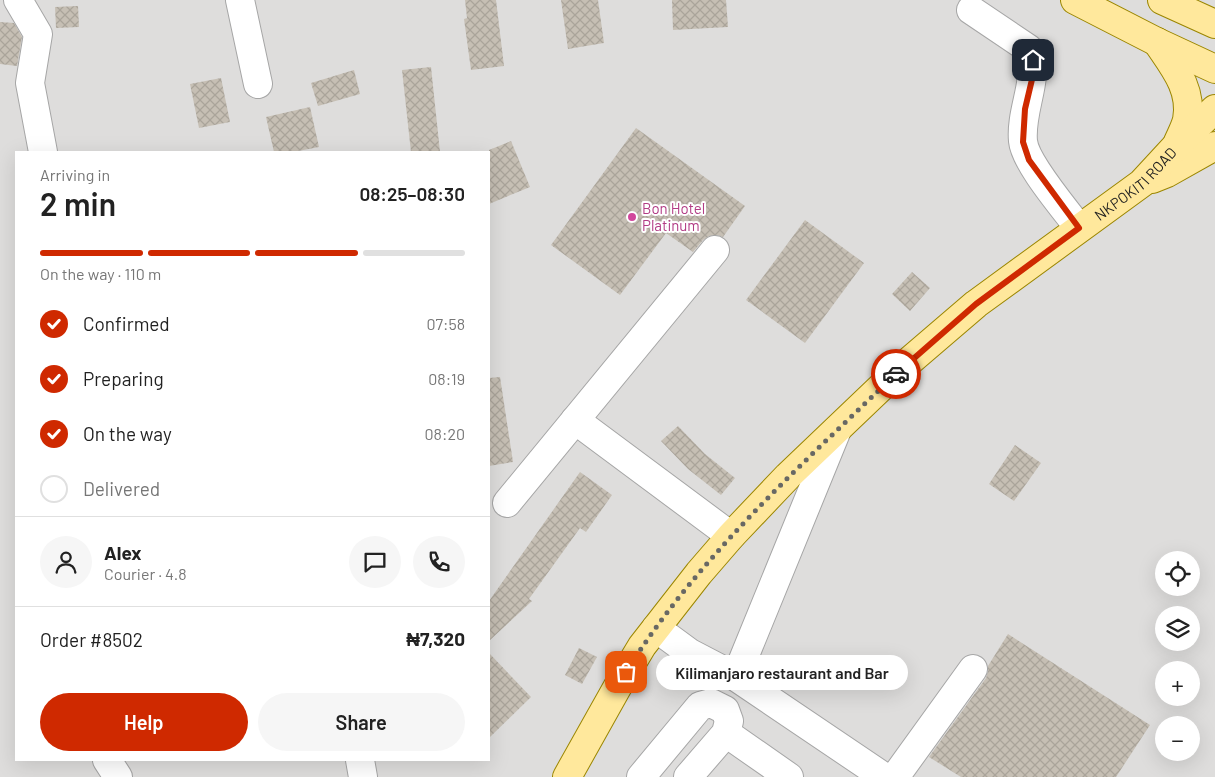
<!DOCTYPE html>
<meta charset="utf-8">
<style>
body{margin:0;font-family:Barlow,sans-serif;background:#f6f6f6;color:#222;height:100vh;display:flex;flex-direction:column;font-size:19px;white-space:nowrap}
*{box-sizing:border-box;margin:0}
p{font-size:16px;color:#767676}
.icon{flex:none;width:28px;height:28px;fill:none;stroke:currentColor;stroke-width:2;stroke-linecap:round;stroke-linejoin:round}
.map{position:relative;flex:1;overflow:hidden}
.side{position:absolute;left:15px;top:151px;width:475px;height:610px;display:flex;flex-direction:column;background:#fff;border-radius:0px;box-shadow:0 5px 20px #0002}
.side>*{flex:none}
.tools{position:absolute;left:1155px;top:551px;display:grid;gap:10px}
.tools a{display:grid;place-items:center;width:45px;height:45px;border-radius:50%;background:#fff;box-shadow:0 5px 20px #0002;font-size:25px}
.pin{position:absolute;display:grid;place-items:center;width:42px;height:42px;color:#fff;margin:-21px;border-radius:10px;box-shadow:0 2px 8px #0006}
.courier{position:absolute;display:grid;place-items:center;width:50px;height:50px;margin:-25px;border:4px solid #cf2900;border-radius:50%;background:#fff;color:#222;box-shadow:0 1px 6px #0007}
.bubble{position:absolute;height:35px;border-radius:18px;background:#fff;box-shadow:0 5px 20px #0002;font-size:16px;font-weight:600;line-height:35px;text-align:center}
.headline em{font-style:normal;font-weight:600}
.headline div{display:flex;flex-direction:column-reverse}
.headline{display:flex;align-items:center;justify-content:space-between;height:85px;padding:0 25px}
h1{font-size:32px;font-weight:600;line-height:38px}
.bar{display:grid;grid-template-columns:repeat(4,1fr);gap:8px 5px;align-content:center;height:60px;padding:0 25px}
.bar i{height:6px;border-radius:4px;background:#e0e0e0}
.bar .on{background:#cf2900}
.bar p{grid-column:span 4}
.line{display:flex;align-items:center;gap:12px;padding:0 25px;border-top:1px solid #e0e0e0}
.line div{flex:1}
.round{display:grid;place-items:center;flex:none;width:52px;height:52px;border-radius:26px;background:#f6f6f6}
ol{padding:0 25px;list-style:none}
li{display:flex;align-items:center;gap:15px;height:55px}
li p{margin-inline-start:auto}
li .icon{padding:5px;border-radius:50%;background:#cf2900;color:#fff;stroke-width:4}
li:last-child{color:#767676}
li i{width:28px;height:28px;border:2px solid #e0e0e0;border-radius:50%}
.primary-button{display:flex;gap:10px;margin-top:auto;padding:10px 25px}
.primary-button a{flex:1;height:58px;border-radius:30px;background:#cf2900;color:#fff;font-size:20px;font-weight:600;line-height:58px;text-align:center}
.primary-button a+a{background:#f6f6f6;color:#222}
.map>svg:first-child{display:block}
.residential{fill:#dedddc;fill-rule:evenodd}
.building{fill:url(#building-cross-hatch)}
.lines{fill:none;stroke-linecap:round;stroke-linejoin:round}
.minor-casing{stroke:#a6a6a6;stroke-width:30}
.major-casing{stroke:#9b8600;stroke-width:30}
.minor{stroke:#fff;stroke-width:28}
.major{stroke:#ffe89c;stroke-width:28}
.done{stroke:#686864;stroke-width:5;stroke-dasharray:0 9}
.route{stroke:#cf2900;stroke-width:6}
.hotel-dot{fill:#d1479c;stroke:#fff;stroke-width:2}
.labels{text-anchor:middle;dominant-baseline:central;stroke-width:4;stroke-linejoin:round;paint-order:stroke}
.street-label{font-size:15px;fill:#1f1f1f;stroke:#fff}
.hotel-label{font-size:15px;fill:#b23c85;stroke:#fff;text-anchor:start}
</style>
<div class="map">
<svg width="1215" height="777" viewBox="0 0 1215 777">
<defs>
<pattern id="building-cross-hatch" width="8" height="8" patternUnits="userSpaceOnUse" patternTransform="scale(1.25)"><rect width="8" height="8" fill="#c6bfb4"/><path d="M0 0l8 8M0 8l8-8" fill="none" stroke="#aaa49a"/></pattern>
</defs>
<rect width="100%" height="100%" fill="#f1efe5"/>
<path class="residential" d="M0,0H1215V777H0ZM16,152H489V760H16ZM1164,560H1191V588H1164ZM1164,615H1191V642H1164ZM1164,670H1191V698H1164ZM1164,725H1191V752H1164Z"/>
<g class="building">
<path d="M465,0H496L504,66L471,70L464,19L467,18Z"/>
<path d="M561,0H598L604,43L568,49Z"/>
<path d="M672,0H726L728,27L673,30Z"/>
<path d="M78,6L79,27L56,28L55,7Z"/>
<path d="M0,22L14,23L22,37L17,66L0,64Z"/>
<path d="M431,67L440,152H411L402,70Z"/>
<path d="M354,70L360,94L318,106L311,83Z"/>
<path d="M221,78L230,122L199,128L190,84Z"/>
<path d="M310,107L319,147L293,152H274L266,117Z"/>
<path d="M636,128L745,206L723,237L717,235L709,236L703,240L693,252L666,233L620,295L551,245Z"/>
<path d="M511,141L530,187L489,204V150Z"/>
<path d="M805,220L864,263L805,343L746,300Z"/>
<path d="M912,272L930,288L910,311L892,294Z"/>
<path d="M500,377L513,462L489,466V378Z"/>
<path d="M678,426L705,454L735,478L721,495L688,469L661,441Z"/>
<path d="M1015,445L1041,463L1014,501L989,484Z"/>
<path d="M580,472L612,495L586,532L580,528L529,599L532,601L489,641V601Z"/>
<path d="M1008,634L1150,725L1116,777H961L929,757L986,678L988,671V666Z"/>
<path d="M579,648L597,657L582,684L565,675Z"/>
<path d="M489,653L531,697L489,738Z"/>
</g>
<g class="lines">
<defs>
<g id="minor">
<path d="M18,0L38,34L30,83L43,152"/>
<path d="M240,0L258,84"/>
<path d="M971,10L1029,49C1040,79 1020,109 1023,141C1025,163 1065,209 1079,228"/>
<path d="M575,420L731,536"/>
<path d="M507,503L715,250"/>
<path d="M656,628L690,653L736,677L884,777"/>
<path d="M736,677L837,430"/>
<path d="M726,733L789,777"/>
<path d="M107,760L118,777"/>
<path d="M360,760L363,777"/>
<path d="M641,777L700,706L711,703L725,710L729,721L726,733L688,777"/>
<path d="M895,777L973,669"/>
</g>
<g id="major">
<path d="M1075,0L1157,42L1215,69"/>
<path d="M1162,0L1215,24"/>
<path d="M1157,42C1173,66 1193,89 1187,120C1185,128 1181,135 1178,142"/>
<path d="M1152,179L1167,173L1215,146"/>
<path id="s1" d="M567,777L618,686L642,646L699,573L731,536L788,476L899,370L976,304L1142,183L1178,144L1215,109"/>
</g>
</defs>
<use href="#minor" class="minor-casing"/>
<use href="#major" class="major-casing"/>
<use href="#minor" class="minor"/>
<use href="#major" class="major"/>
</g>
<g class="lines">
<path class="done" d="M626,672C697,558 799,467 896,374"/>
<path class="route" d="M896,374L976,304L1079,228L1029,160L1023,142L1025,109L1034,71L1033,60"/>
</g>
<circle class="hotel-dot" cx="632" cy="217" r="5"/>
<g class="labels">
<g class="street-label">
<text stroke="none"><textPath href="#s1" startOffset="830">NKPOKITI ROAD</textPath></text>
</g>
<g class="hotel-label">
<text x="642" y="208">Bon Hotel<tspan x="642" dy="17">Platinum</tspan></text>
</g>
</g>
</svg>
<div class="tools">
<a><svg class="icon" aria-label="locate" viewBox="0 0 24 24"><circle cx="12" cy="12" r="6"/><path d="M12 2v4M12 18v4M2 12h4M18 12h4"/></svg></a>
<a><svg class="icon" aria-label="layers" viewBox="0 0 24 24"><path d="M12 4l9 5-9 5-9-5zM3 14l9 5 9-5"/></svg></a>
<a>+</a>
<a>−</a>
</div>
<div class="pin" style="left:626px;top:672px;background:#ea580c"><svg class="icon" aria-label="bag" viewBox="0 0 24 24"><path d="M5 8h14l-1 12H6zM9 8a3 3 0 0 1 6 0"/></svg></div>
<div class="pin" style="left:1033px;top:60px;background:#1f2937"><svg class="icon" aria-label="home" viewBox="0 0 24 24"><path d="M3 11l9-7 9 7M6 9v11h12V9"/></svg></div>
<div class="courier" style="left:896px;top:374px"><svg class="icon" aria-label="car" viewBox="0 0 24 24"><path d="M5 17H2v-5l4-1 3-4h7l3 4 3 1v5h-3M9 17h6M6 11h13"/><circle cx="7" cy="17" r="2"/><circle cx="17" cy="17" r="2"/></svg></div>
<div class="bubble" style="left:656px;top:655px;width:252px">Kilimanjaro restaurant and Bar</div>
<section class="side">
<div class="headline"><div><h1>2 min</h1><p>Arriving in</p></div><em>08:25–08:30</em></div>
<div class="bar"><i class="on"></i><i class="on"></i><i class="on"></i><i></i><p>On the way · 110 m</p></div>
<ol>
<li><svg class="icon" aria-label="check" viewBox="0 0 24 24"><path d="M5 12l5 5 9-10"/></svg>Confirmed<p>07:58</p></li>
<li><svg class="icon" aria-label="check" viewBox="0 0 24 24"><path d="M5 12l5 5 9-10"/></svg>Preparing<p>08:19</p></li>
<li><svg class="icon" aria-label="check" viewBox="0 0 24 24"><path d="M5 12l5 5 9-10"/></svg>On the way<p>08:20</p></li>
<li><i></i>Delivered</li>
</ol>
<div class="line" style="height:90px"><a class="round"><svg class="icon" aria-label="person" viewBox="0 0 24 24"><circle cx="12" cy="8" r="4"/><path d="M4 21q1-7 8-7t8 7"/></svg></a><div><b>Alex</b><p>Courier · 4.8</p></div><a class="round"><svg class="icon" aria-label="chat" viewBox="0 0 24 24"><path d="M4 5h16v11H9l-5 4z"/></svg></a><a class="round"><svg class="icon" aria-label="phone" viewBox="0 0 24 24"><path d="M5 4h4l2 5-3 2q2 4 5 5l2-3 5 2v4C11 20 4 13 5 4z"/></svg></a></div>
<div class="line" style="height:65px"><div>Order #8502</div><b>₦7,320</b></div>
<div class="primary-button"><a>Help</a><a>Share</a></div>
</section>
</div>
